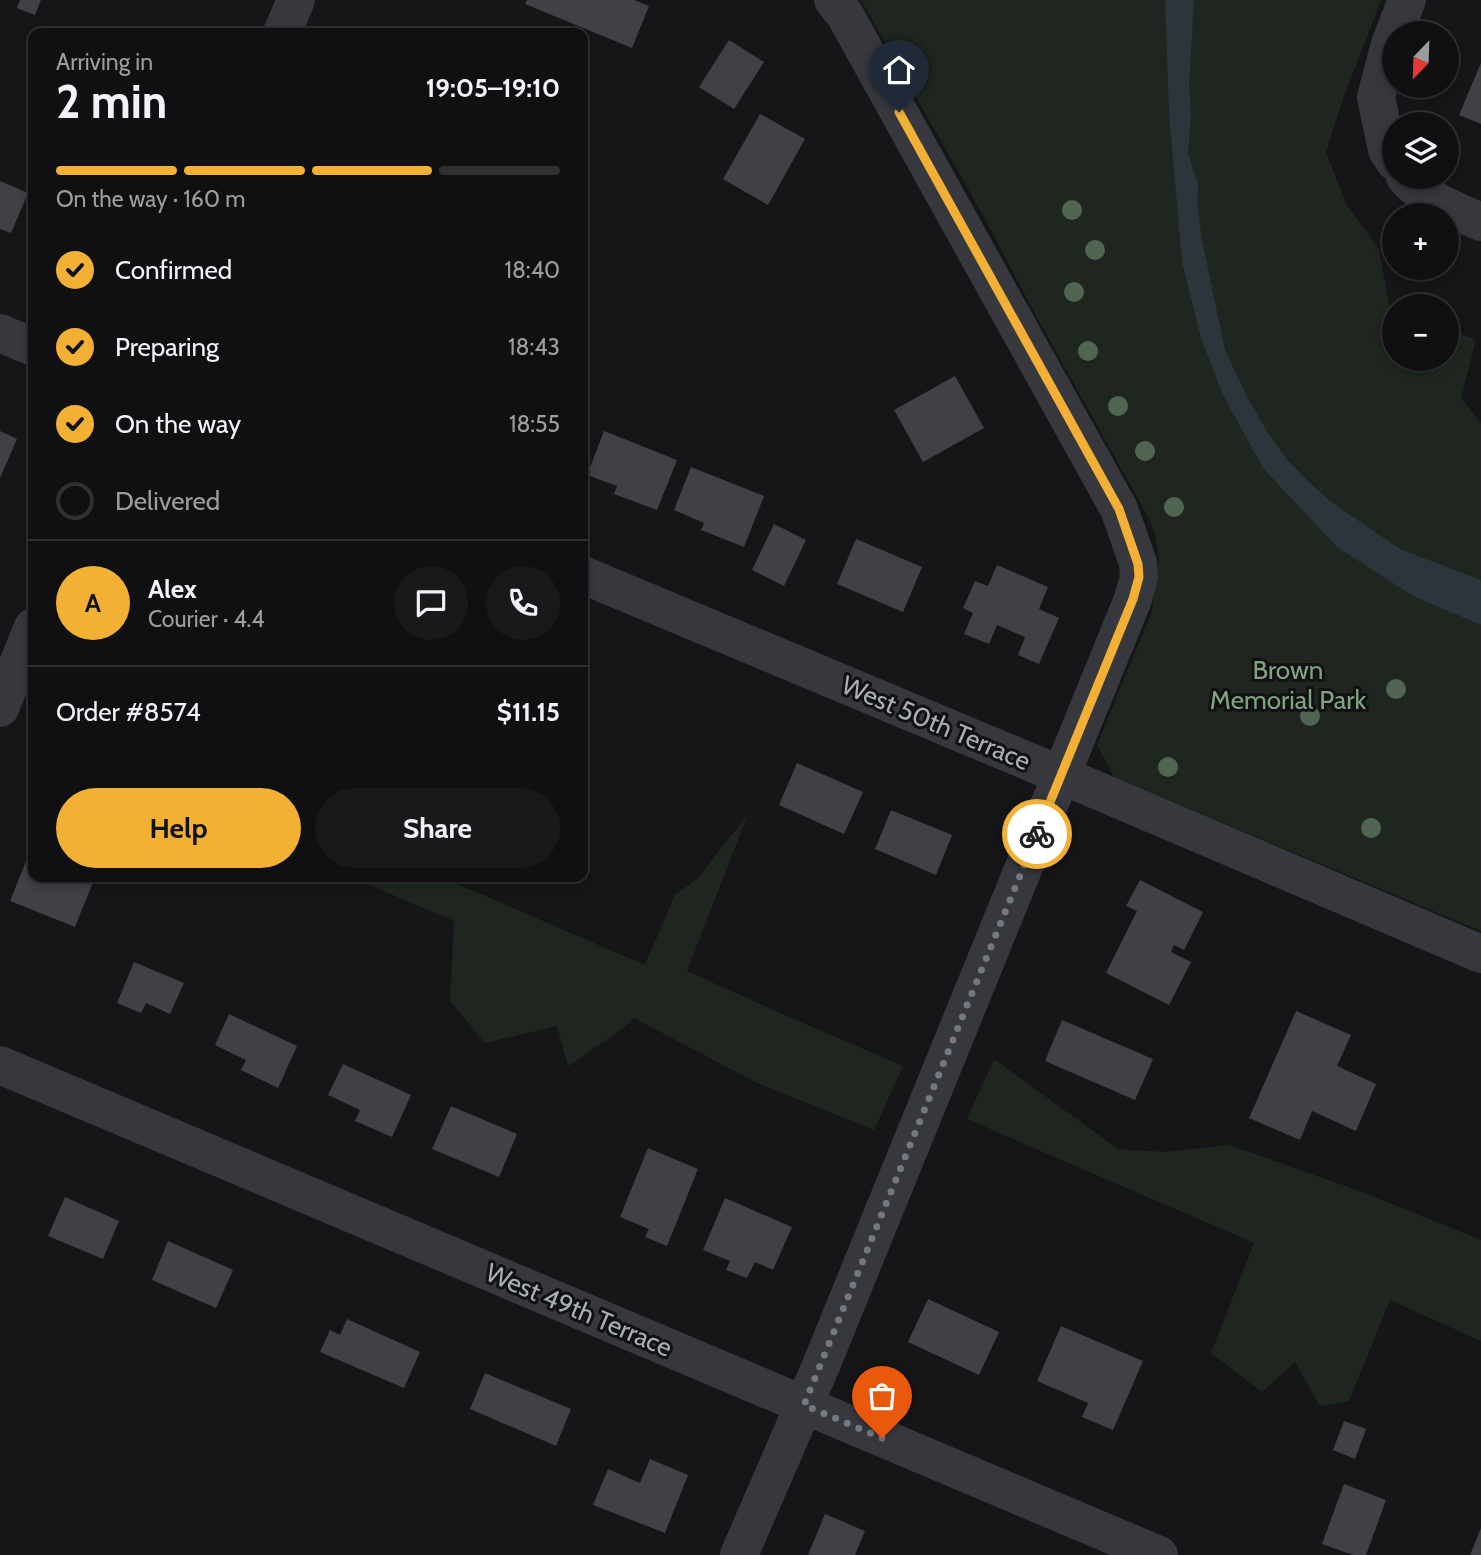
<!DOCTYPE html>
<meta charset="utf-8">
<style>
body{margin:0;font-family:Cabin,sans-serif;background:#19191b;color:#f1f3f6;height:100vh;display:flex;flex-direction:column;font-size:26px;white-space:nowrap}
*{box-sizing:border-box;margin:0}
p{font-size:23px;color:#9c9d9f}
.icon{flex:none;width:38px;height:38px;fill:none;stroke:currentColor;stroke-width:2;stroke-linecap:round;stroke-linejoin:round}
.map{position:relative;flex:1;overflow:hidden}
.panel{position:absolute;left:28px;top:28px;width:560px;height:854px;display:flex;flex-direction:column;background:#101012;border-radius:14px;box-shadow:0 4px 10px #0003,0 0 0 2px #303032}
.panel>*{flex:none}
.needle{width:46px;rotate:203deg}
.buttons{position:absolute;left:1382px;top:21px;display:grid;gap:14px}
.buttons a{display:grid;place-items:center;width:77px;height:77px;border-radius:50%;background:#101012;box-shadow:0 4px 10px #0003,0 0 0 2px #303032;font-size:35px}
.pin{position:absolute;display:grid;place-items:center;width:60px;height:60px;color:#fff;margin:-72px -30px;border-radius:50% 50% 50% 0;rotate:-45deg;box-shadow:0 0 7px #0007}
.pin .icon{rotate:45deg}
.courier{position:absolute;display:grid;place-items:center;width:70px;height:70px;margin:-35px;border:5px solid #f2b134;border-radius:50%;background:#fff;color:#222;box-shadow:0 2px 9px #0007}
.summary em{font-style:normal;font-weight:700}
.summary div{display:flex;flex-direction:column-reverse}
.summary{display:flex;align-items:center;justify-content:space-between;height:119px;padding:0 28px}
h1{font-size:46px;font-weight:700;line-height:52px}
.bar{display:grid;grid-template-columns:repeat(4,1fr);gap:10px 7px;align-content:center;height:84px;padding:0 28px}
.bar i{height:9px;border-radius:5px;background:#303032}
.bar .on{background:#f2b134}
.bar p{grid-column:span 4}
.line{display:flex;align-items:center;gap:18px;padding:0 28px;border-top:2px solid #303032}
.line div{flex:1}
.round{display:grid;place-items:center;flex:none;width:74px;height:74px;border-radius:37px;background:#19191b}
ol{padding:0 28px;list-style:none}
li{display:flex;align-items:center;gap:21px;height:77px}
li p{margin-inline-start:auto}
li .icon{padding:7px;border-radius:50%;background:#f2b134;color:#111;stroke-width:4}
li:last-child{color:#9c9d9f}
li i{width:38px;height:38px;border:4px solid #303032;border-radius:50%}
.button{display:flex;gap:14px;margin-top:auto;padding:14px 28px}
.button a{flex:1;height:80px;border-radius:42px;background:#f2b134;color:#111;font-size:28px;font-weight:700;line-height:80px;text-align:center}
.button a+a{background:#19191b;color:#f1f3f6}
.map>svg:first-child{display:block}
.green{fill:#1e261f}
.water{fill:#2c353c}
.building{fill:#404145}
.lines{fill:none;stroke-linecap:round;stroke-linejoin:round}
.minor{stroke:#37383d;stroke-width:38}
.tree{fill:#506452}
.done{stroke:#757880;stroke-width:7;stroke-dasharray:0 12.6}
.route{stroke:#f2b134;stroke-width:9}
.labels{text-anchor:middle;dominant-baseline:central;stroke-width:6;stroke-linejoin:round;paint-order:stroke}
.park-label{font-size:26px;fill:#7fa381;stroke:#111113}
.street-label{font-size:26px;fill:#a8adb8;stroke:#111113}
</style>
<div class="map">
<svg width="1481" height="1555" viewBox="0 0 1481 1555">
<rect width="100%" height="100%" fill="#161618"/>
<g class="green">
<path d="M861,0H1381L1343,99L1326,152L1346,204L1379,249L1389,305L1395,308V359H1447V329L1476,340L1461,398L1481,423V931L1114,777L1097,745L1152,611L1159,558L1155,534L1147,515L1034,312L984,217Z"/>
<path d="M748,814L687,971L789,1017L903,1066L874,1130L757,1083L634,1018L625,1027L568,1066L557,1026L485,1043L450,1001L454,921L351,877H441L645,965L675,895L697,879Z"/>
<path d="M994,1059L1118,1149L1165,1152L1229,1145L1360,1191L1481,1240V1341L1390,1300L1349,1401L1320,1406L1295,1362L1262,1392L1211,1353L1254,1243L967,1119Z"/>
</g>
<path class="water" d="M1165,0H1194L1189,85L1191,113L1188,153L1198,184L1197,203L1202,240L1225,350L1248,399L1267,431L1285,457L1308,481L1331,502L1400,549L1481,580V625L1413,596L1337,547L1263,468L1223,395L1201,338L1182,262L1169,112Z"/>
<g class="building">
<path d="M20,0H41L35,15L17,8Z"/>
<path d="M527,0H634L649,6L632,48L525,4Z"/>
<path d="M729,40L764,62L734,109L699,87Z"/>
<path d="M1481,63V124L1459,115Z"/>
<path d="M760,114L805,139L768,205L723,179Z"/>
<path d="M0,181L28,193L11,233L0,229Z"/>
<path d="M955,376L984,428L923,462L894,410Z"/>
<path d="M0,431L17,439L0,478Z"/>
<path d="M604,431L677,460L657,510L614,494L617,486L587,475Z"/>
<path d="M691,467L764,496L744,547L701,530L704,523L674,510Z"/>
<path d="M774,524L806,540L784,586L752,570Z"/>
<path d="M856,539L922,567L903,612L837,584Z"/>
<path d="M997,565L1048,587L1039,609L1059,618L1039,664L1018,655L1025,637L997,625L989,644L964,634L973,613L963,608L975,581L988,586Z"/>
<path d="M797,763L863,792L844,834L779,805Z"/>
<path d="M891,810L952,835L936,875L875,849Z"/>
<path d="M33,844V877H95L75,927L10,901Z"/>
<path d="M1140,880L1203,912L1184,950L1174,945L1171,952L1191,962L1169,1005L1106,973L1137,911L1126,906Z"/>
<path d="M134,962L184,983L170,1014L146,1003L141,1013L117,1003Z"/>
<path d="M1296,1011L1351,1035L1337,1066L1376,1084L1356,1131L1312,1111L1300,1140L1249,1118Z"/>
<path d="M229,1014L297,1046L278,1088L241,1070L246,1060L215,1045Z"/>
<path d="M1062,1020L1153,1059L1135,1100L1045,1061Z"/>
<path d="M343,1064L411,1095L392,1137L355,1121L360,1110L328,1095Z"/>
<path d="M451,1106L517,1134L499,1177L432,1149Z"/>
<path d="M648,1148L698,1169L667,1246L645,1237L649,1229L620,1217Z"/>
<path d="M65,1197L119,1221L103,1259L48,1236Z"/>
<path d="M725,1198L792,1227L773,1270L755,1262L747,1278L726,1270L730,1261L703,1250Z"/>
<path d="M168,1241L233,1270L216,1308L152,1280Z"/>
<path d="M928,1299L999,1332L979,1375L908,1342Z"/>
<path d="M347,1319L420,1352L404,1388L320,1352L330,1330L340,1335Z"/>
<path d="M1061,1326L1143,1361L1113,1430L1082,1417L1088,1403L1037,1381Z"/>
<path d="M485,1373L571,1409L556,1446L470,1409Z"/>
<path d="M1344,1421L1366,1429L1355,1459L1333,1450Z"/>
<path d="M650,1459L688,1475L665,1533L593,1505L608,1469L640,1483Z"/>
<path d="M1344,1484L1386,1500L1366,1555H1353L1322,1544Z"/>
<path d="M825,1514L865,1531L855,1555H808Z"/>
<path d="M1481,1528V1555H1470Z"/>
</g>
<g class="lines">
<g class="minor">
<path d="M282,33L296,0"/>
<path d="M1395,162L1387,150L1376,97L1390,44L1407,0"/>
<path d="M1405,177C1418,195 1460,213 1481,222"/>
<path d="M0,333L33,347"/>
<path d="M583,575L1061,775L1481,954"/>
<path d="M0,708L33,627"/>
<path d="M0,1065L1159,1555"/>
<path d="M739,1555L820,1368L1133,599L1139,577L1138,563L1119,509L845,15L833,0"/>
</g>
</g>
<g class="tree">
<circle cx="1072" cy="210" r="10"/>
<circle cx="1095" cy="250" r="10"/>
<circle cx="1074" cy="292" r="10"/>
<circle cx="1088" cy="351" r="10"/>
<circle cx="1118" cy="406" r="10"/>
<circle cx="1145" cy="451" r="10"/>
<circle cx="1174" cy="507" r="10"/>
<circle cx="1396" cy="689" r="10"/>
<circle cx="1310" cy="716" r="10"/>
<circle cx="1168" cy="767" r="10"/>
<circle cx="1371" cy="828" r="10"/>
</g>
<g class="lines">
<path class="done" d="M882,1438L804,1405L1037,834"/>
<path class="route" d="M899,112L1119,509L1138,564L1139,577L1133,599L1037,834"/>
</g>
<g class="labels">
<g class="park-label">
<text x="1288" y="670">Brown<tspan x="1288" dy="30">Memorial Park</tspan></text>
</g>
<g class="street-label">
<text transform="translate(936 723) rotate(23)">West 50th Terrace</text>
<text transform="translate(579 1310) rotate(23)">West 49th Terrace</text>
</g>
</g>
</svg>
<div class="buttons">
<a><svg class="needle" viewBox="-14 -14 28 28"><path d="M0-13l5 13h-10z" fill="#e53935"/><path d="M0 13l5-13h-10z" fill="#9c9d9f"/></svg></a>
<a><svg class="icon" aria-label="layers" viewBox="0 0 24 24"><path d="M12 4l9 5-9 5-9-5zM3 14l9 5 9-5"/></svg></a>
<a>+</a>
<a>−</a>
</div>
<div class="pin" style="left:882px;top:1438px;background:#ea580c"><svg class="icon" aria-label="bag" viewBox="0 0 24 24"><path d="M5 8h14l-1 12H6zM9 8a3 3 0 0 1 6 0"/></svg></div>
<div class="pin" style="left:899px;top:112px;background:#1f2937"><svg class="icon" aria-label="home" viewBox="0 0 24 24"><path d="M3 11l9-7 9 7M6 9v11h12V9"/></svg></div>
<div class="courier" style="left:1037px;top:834px"><svg class="icon" aria-label="bike" viewBox="0 0 24 24"><circle cx="6" cy="16" r="4"/><circle cx="18" cy="16" r="4"/><path d="M6 16l4-8h5l3 8M10 8l3 8H6M13 5h3"/></svg></div>
<section class="panel">
<div class="summary"><div><h1>2 min</h1><p>Arriving in</p></div><em>19:05–19:10</em></div>
<div class="bar"><i class="on"></i><i class="on"></i><i class="on"></i><i></i><p>On the way · 160 m</p></div>
<ol>
<li><svg class="icon" aria-label="check" viewBox="0 0 24 24"><path d="M5 12l5 5 9-10"/></svg>Confirmed<p>18:40</p></li>
<li><svg class="icon" aria-label="check" viewBox="0 0 24 24"><path d="M5 12l5 5 9-10"/></svg>Preparing<p>18:43</p></li>
<li><svg class="icon" aria-label="check" viewBox="0 0 24 24"><path d="M5 12l5 5 9-10"/></svg>On the way<p>18:55</p></li>
<li><i></i>Delivered</li>
</ol>
<div class="line" style="height:126px"><b class="round" style="background:#f2b134;color:#111">A</b><div><b>Alex</b><p>Courier · 4.4</p></div><a class="round"><svg class="icon" aria-label="chat" viewBox="0 0 24 24"><path d="M4 5h16v11H9l-5 4z"/></svg></a><a class="round"><svg class="icon" aria-label="phone" viewBox="0 0 24 24"><path d="M5 4h4l2 5-3 2q2 4 5 5l2-3 5 2v4C11 20 4 13 5 4z"/></svg></a></div>
<div class="line" style="height:91px"><div>Order #8574</div><b>$11.15</b></div>
<div class="button"><a>Help</a><a>Share</a></div>
</section>
</div>
